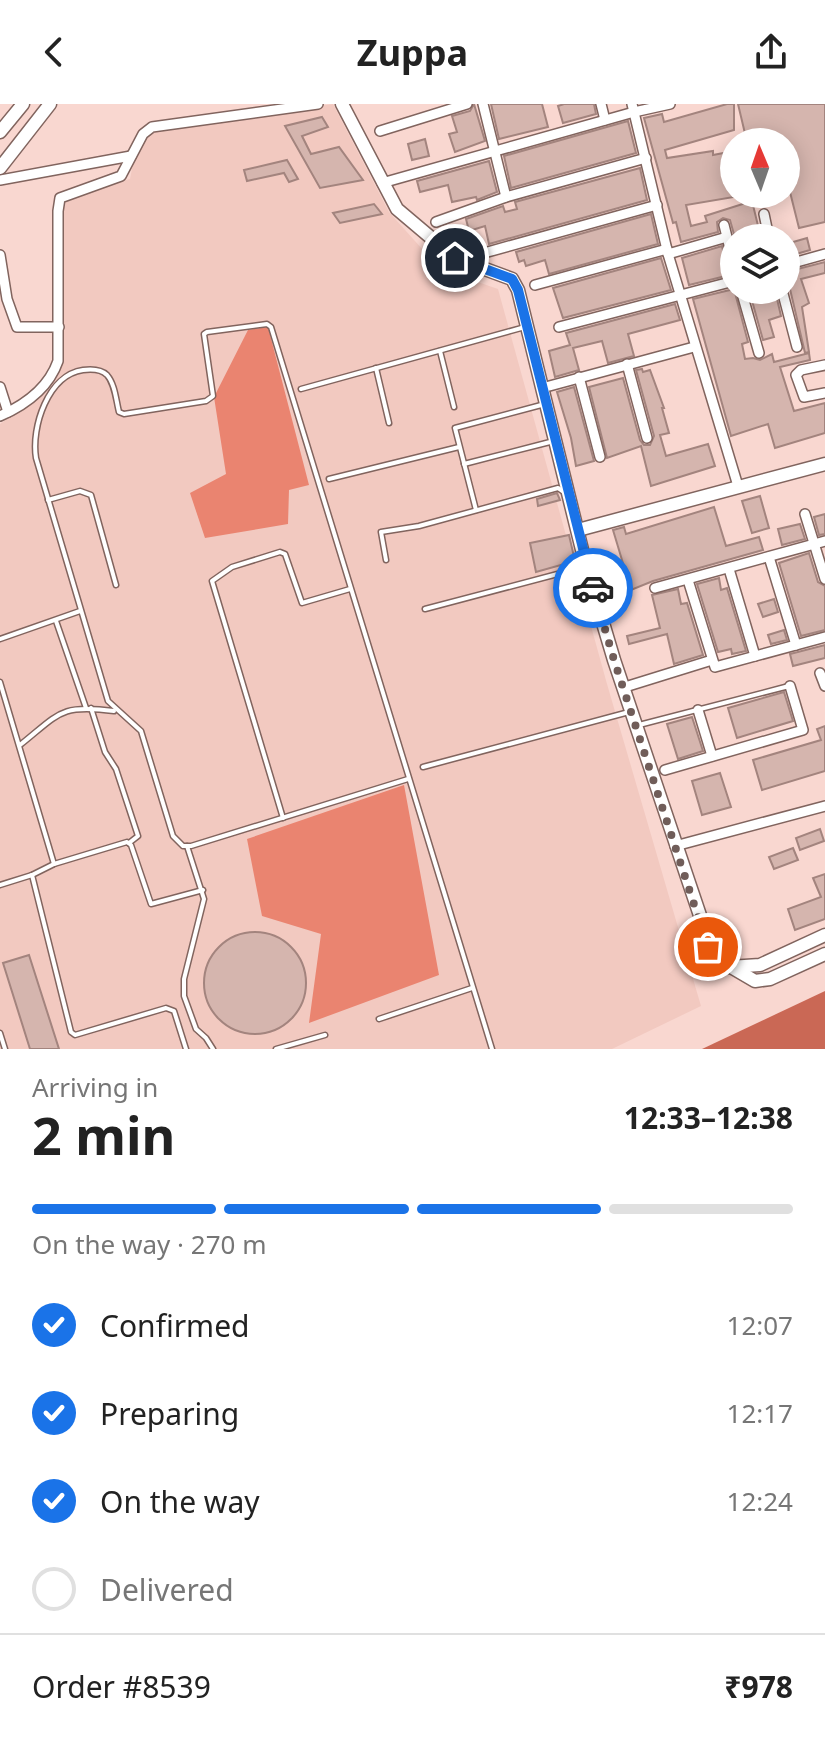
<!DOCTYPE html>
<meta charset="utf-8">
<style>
body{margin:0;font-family:"Noto Sans",sans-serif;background:#f6f6f6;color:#222;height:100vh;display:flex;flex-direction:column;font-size:30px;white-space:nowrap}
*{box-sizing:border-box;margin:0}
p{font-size:26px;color:#767676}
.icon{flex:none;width:44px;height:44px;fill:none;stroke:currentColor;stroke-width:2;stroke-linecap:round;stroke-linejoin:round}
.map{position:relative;height:945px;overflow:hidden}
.panel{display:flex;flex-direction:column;background:#fff;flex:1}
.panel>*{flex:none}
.needle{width:52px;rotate:358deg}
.fabs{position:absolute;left:720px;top:24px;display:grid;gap:16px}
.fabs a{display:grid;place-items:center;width:80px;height:80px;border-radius:50%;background:#fff;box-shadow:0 4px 20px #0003;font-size:40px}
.pin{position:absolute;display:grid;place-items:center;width:68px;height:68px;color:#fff;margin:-34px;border:4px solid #fff;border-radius:50%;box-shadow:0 2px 8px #0007}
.courier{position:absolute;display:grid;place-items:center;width:80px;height:80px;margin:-40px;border:6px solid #1a73e8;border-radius:50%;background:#fff;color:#222;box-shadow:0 2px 10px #0007}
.head em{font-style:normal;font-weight:700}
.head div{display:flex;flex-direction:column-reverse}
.head{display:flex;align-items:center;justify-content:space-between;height:136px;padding:0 32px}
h1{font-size:52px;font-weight:700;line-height:60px}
.bar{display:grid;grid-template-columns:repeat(4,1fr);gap:12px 8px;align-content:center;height:96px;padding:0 32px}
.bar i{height:10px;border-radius:6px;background:#e0e0e0}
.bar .active{background:#1a73e8}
.bar p{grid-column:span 4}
.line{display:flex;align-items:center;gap:20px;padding:0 32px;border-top:2px solid #e0e0e0}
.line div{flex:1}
ol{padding:0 32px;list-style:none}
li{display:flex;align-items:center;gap:24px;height:88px}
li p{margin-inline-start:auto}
li .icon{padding:8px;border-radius:50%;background:#1a73e8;color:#fff;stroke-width:4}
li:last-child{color:#767676}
li i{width:44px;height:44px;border:4px solid #e0e0e0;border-radius:50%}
header{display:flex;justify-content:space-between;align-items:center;height:104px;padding:0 32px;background:#fff;font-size:36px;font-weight:700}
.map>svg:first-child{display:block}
.built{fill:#f2c9c0}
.forest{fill:#ea8470}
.water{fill:#ca6855}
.building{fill:#d5b5ae;stroke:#a3847e;stroke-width:2}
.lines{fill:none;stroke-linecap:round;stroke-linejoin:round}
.lane-casing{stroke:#81645e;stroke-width:7}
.street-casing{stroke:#81645e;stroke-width:12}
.secondary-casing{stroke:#81645e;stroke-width:15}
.lane{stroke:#fff;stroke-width:4}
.street{stroke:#fff;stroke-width:9}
.secondary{stroke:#fff;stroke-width:12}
.done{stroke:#705d59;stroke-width:8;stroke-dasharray:0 14.4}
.route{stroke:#1a73e8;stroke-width:10}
</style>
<header><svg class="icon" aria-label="back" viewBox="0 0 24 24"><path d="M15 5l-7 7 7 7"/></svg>Zuppa<svg class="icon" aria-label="share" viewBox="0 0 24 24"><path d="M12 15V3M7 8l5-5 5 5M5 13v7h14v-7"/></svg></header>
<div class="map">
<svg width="825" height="945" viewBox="0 0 825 945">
<rect width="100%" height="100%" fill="#f9d7d0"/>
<path class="built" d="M333,0L389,108L440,165L498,185L607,580L701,902L612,945H0V320L32,298L63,258L62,92L130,75L136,44L152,28Z"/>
<g class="forest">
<path d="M268,223L309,381L289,386L288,420L205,434L190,389L226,370L214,293L248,226Z"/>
<path d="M404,681L439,871L309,919L321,830L262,812L247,735Z"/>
</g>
<path class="water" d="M825,887V945H702Z"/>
<g class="building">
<path d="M474,0L485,37L455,48L449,30L457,28L452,12L470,7Z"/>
<path d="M491,0H542L548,23L499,35Z"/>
<path d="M564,0H594L596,10L563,19L558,2Z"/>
<path d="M727,0H734V26L665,46L667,54L713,47V51L734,47V93L686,101L691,122L707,118L705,112L752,97L761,134H735L730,116L723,114L717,118L718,128L681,138L676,118L673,119L644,14L662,10L664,18Z"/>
<path d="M738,0H825V118L799,124L789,84L786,85V38H747Z"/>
<path d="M322,13L328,23L302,32L311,50L339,43L363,76L320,84L285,22Z"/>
<path d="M628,17L636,49L511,84L504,52Z"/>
<path d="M425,35L429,52L412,56L408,40Z"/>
<path d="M287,56L298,75L289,78L284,69L247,77L244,66Z"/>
<path d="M489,57L497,88L477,96L476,93L452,98L448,81L420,88L417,77Z"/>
<path d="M640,64L647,96L489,140L485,122L469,127L466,115L503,102L505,108L517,105L515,98Z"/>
<path d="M374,100L382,110L340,119L333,109Z"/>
<path d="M651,110L658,140L549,170L545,156L526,162L524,156L519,158L516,148Z"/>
<path d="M807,134L810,146L786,153V140Z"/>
<path d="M722,142L727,164L734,170L689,181L682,154Z"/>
<path d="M661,154L671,186L563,214L553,184Z"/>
<path d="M825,158V169L801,175L809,199L802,203L809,248L805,249L786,168Z"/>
<path d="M734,185L748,238L742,240L745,255L753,254L760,256L772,250L774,258L809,249L810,256L780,263L794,307L825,299V329L775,344L768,320L731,332L693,195Z"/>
<path d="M749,186H775L781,212L769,216L774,233L763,236Z"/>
<path d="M675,200L680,216L628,230L634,252L608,259L602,237L573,244L579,266L555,273L549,247L570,241L566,229Z"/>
<path d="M642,265L643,268L650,266L664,304H662L669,329L660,331L666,352L708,340L715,362L651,382L641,342L607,354L589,283L623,274L640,336L644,341H650L654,332L636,266Z"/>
<path d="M574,283L594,357L576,362L571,334L557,288Z"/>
<path d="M557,389L560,396L538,402L537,395Z"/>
<path d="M760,392L769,424L752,429L742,397Z"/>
<path d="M714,403L726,442L759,433L763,446L653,477L631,486L613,426L624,423L626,430Z"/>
<path d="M825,410V430L819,431L814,413Z"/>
<path d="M800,420L805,435L782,441L778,425Z"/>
<path d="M569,431L575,457L536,468L530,439Z"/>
<path d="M809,449L818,478L825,482V526L801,532L779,459Z"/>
<path d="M719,474L721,486L727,484L746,547L732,550L731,545L718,548L697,480Z"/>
<path d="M678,485L681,500L687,499L703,551L674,560L667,530L629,540L627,532L660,524L652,491Z"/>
<path d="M774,495L778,508L763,513L758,500Z"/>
<path d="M784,526L787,536L771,540L768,531Z"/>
<path d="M825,541V554L793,562L790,550Z"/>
<path d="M784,588L793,617L737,634L728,604Z"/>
<path d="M692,613L703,647L678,655L667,620Z"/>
<path d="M825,622V667L762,686L753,656L821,636L817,625Z"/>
<path d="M720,669L731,703L702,711L692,677Z"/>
<path d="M820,725L824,737L800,746L796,734Z"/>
<path d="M793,744L798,756L774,765L769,753Z"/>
<path d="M825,770V815L795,826L788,805L821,793L813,774Z"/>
<circle cx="255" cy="879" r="51"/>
<path d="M29,851L59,945H30L3,859Z"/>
</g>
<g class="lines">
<defs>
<g id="lane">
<path d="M440,247L454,303"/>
<path d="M376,264L389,319"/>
<path d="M301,285L525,223"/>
<path d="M464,360L554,337"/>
<path d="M329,375L459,343"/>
<path d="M48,396L80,387L91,391L116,481"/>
<path d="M476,406L455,324L545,300"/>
<path d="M386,456L381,428L419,422L558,384L564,388"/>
<path d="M425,505L584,463"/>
<path d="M56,517L86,604"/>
<path d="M0,535L80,507"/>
<path d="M0,578L54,760"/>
<path d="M91,604L105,648L116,665L138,732L129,739"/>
<path d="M639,621L789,582"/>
<path d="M20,641C60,609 60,600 114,607"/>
<path d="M423,663L629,608"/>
<path d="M408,675L191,742H183L173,732L141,627L108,597L36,354C31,323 48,271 83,266C91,265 101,265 107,271C115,280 116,296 119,308L124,310L206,297L213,292L204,230L207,228L267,220L271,223L492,945"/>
<path d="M283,714L212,477L232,463L280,448L285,450L302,499L350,485"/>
<path d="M187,742L204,795L184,875V892L196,925L206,934L213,945"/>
<path d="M32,771L71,928L75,931L166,904L174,907L186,945"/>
<path d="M0,781L32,771L54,760L127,738L131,741L151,800L203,786"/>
<path d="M379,915L472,884"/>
<path d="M0,929L5,945"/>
<path d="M276,945L325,931"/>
</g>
<g id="street">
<path d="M483,0L506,93"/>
<path d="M601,0L605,16"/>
<path d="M632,0L668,150L738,382"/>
<path d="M380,27L467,0"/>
<path d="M0,76L131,52"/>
<path d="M382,79L634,8L670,0"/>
<path d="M764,110L769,134"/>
<path d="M436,118L506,93L646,54"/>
<path d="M724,121L734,161"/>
<path d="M484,149L657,101"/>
<path d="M668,150L727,133"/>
<path d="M0,151L7,195L17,223H59"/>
<path d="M786,161L825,150"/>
<path d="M535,181L667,145"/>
<path d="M741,186L759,249"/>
<path d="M782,186L797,243"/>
<path d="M559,223L734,177"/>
<path d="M627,260L647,334"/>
<path d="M825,261L801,266L796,271L804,293L825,289"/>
<path d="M579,273L600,353"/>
<path d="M0,283L8,308"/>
<path d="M542,284L694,243"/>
<path d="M0,312C25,301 49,283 58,257V107L60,94L121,72L143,30L152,23L318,0"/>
<path d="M805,410L825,475"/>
<path d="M769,453L796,541"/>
<path d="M729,465L755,552"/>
<path d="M688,476L715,563L825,533"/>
<path d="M655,484L825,437"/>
<path d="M820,569L825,582"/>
<path d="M625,583L712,556"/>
<path d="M698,606L712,652"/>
<path d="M665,666L803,626L790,582"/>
<path d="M675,742L825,702"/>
</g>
<g id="secondary">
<path d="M342,0L397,105L455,154L512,175L518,186L586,462L614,556L714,853L755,877L770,875L825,850"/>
<path d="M0,28L23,0"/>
<path d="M0,64L50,0"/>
<path d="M578,426L825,360"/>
<path d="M729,863L760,861L825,831"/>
</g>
</defs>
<use href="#lane" class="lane-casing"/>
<use href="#street" class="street-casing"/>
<use href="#secondary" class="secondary-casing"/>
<use href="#lane" class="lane"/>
<use href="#street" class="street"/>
<use href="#secondary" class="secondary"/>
</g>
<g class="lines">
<path class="done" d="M593,484L614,556L708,843"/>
<path class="route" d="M455,154L512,175L518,186L593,484"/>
</g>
</svg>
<div class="fabs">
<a><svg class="needle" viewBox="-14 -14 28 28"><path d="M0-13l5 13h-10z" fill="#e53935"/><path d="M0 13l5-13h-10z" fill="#767676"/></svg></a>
<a><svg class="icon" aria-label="layers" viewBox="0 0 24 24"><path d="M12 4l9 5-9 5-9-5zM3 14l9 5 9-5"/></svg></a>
</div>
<div class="pin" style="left:708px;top:843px;background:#ea580c"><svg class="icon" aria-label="bag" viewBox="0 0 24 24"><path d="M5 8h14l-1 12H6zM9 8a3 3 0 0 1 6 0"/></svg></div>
<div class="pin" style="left:455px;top:154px;background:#1f2937"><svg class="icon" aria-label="home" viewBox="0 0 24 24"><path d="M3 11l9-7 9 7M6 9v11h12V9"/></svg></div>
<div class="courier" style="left:593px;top:484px"><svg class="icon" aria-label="car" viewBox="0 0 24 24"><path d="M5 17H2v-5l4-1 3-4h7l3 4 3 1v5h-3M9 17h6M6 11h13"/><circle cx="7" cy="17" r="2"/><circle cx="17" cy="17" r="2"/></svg></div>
</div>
<section class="panel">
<div class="head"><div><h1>2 min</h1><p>Arriving in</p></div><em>12:33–12:38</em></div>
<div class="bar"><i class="active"></i><i class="active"></i><i class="active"></i><i></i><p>On the way · 270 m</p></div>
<ol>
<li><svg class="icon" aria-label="check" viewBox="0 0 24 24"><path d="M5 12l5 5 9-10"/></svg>Confirmed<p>12:07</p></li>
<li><svg class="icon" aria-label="check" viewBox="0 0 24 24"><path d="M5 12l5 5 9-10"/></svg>Preparing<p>12:17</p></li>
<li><svg class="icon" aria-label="check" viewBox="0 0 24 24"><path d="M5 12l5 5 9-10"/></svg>On the way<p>12:24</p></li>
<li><i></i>Delivered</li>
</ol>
<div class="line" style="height:104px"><div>Order #8539</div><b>₹978</b></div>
</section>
